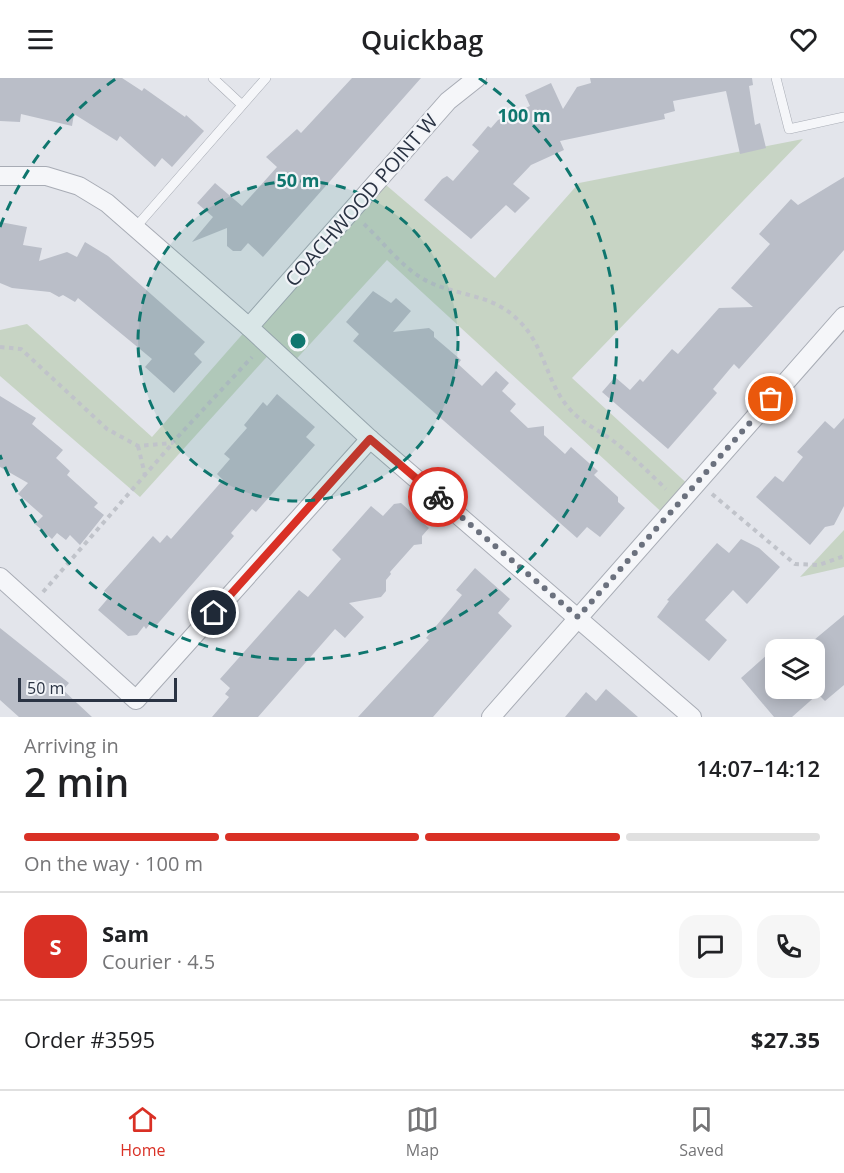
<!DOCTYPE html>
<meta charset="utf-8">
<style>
body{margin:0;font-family:"Open Sans",sans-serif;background:#f6f6f6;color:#202124;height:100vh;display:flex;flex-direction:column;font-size:22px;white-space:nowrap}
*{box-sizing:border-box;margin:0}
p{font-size:20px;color:#757577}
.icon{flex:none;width:33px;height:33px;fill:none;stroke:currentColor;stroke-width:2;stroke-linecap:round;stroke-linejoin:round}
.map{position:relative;height:639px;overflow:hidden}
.drawer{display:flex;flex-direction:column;background:#fff;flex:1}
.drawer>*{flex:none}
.controls{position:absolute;left:765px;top:561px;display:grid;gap:12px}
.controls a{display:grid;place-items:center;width:60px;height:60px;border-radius:12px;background:#fff;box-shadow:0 3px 15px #0003;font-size:30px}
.scale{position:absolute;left:18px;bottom:15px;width:159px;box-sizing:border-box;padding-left:6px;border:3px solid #2a3343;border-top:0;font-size:16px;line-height:21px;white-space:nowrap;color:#2a3343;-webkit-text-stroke:4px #f2f4f8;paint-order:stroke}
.pin{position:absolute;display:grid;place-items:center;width:51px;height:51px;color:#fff;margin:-26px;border:3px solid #fff;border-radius:50%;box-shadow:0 2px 6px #0007}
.courier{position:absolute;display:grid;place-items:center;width:60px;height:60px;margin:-30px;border:4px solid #d93025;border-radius:50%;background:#fff;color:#222;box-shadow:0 2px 8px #0007}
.summary em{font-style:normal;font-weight:600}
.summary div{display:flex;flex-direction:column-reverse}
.summary{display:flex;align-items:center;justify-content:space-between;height:102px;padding:0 24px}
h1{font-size:39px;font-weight:600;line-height:45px}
.bar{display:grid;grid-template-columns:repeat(4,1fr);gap:9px 6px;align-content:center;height:72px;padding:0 24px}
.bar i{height:8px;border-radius:4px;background:#e0e0e0}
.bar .current{background:#d93025}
.bar p{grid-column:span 4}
.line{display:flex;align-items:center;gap:15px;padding:0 24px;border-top:2px solid #e0e0e0}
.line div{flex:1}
.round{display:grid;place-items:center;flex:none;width:63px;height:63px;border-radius:18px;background:#f6f6f6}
header{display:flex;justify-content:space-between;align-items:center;height:78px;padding:0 24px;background:#fff;font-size:27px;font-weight:600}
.tabs{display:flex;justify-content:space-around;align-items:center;height:84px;border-top:2px solid #e0e0e0;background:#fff;font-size:16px;color:#757577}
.tabs a{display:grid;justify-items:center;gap:3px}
.tabs .current{color:#d93025}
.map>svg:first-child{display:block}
.green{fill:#c7d4c4}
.building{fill:#babec8}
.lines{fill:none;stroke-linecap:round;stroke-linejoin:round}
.lane-casing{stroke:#a8acb5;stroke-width:10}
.street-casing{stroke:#a8acb5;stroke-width:20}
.path{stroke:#c0c3ca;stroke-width:4;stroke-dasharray:4.5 4.5;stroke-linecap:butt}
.lane{stroke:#f5f6f9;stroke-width:9}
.street{stroke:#f5f6f9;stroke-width:18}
.done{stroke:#6b717e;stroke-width:6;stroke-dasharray:0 10.8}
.route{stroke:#d93025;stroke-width:8}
.ring{fill:none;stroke:#0f766e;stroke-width:3;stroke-dasharray:10 8}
.labels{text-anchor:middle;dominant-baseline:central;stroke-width:4.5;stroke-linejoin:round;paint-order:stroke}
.street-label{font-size:20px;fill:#2a3343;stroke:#f2f4f8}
.centre{fill:#0f766e;stroke:#f2f4f8;stroke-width:3}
.ring-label{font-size:18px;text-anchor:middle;font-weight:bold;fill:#0f766e;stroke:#f2f4f8;stroke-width:4.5;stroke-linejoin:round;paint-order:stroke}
</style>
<header><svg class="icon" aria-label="menu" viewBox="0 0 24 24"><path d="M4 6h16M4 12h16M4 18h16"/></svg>Quickbag<svg class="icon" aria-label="heart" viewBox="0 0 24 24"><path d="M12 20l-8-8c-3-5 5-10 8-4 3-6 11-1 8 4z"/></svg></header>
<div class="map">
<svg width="844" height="639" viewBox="0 0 844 639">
<rect width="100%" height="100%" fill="#e3e5eb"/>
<g class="green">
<path d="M803,61L572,300L692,410L667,439L387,182L290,288L273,272L140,419L0,298V252L27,246L152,359L379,101L495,200L579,105Z"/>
<path d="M844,452V489L800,499Z"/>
</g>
<g class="building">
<path d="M0,0H122L142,13L144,10L185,39L186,37L204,53L172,89L162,80L155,89L120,58L117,63L74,36L72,48L21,36L20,44L0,43Z"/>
<path d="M352,0H421L263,179L248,165L241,173H233L227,168V150L192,164L213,139L197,125L215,105L242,128L277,89L266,79L297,51L301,55Z"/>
<path d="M590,0H752L753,7L749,8L755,47L760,45L766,70L740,76L726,13L673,23L675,33L664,36L665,41L560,63L564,72L531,87L513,106L530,120L515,135L506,127L471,161L424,122L442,101L447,98L453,103L479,73L472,67L488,48L491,50L498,42L530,28L525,17L551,5L563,31L577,9L591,5Z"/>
<path d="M844,99V172L739,291L734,286L713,311L717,315L668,371L602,314L615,299L630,312L640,301L643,304L672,271L678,276L719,230L753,229L731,210L770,166L759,156L791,121L798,127Z"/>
<path d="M0,144L27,149L23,167L42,170L39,183L67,174L77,179L85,164L108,178L205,264L194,276L202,284L174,315L145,289L152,281L78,220L75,224L63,217L59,219L50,214L12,210L0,205Z"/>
<path d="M373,213L391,225L396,220L411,233L393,254L429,250L434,254V259L461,282L458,286L482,308L496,293L509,305L502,313L516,326L510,333L528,350L544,348V357L565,376L571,369L598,393L594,397L618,419V424L625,430L600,459L587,449L577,460L353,263L359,256L346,244Z"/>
<path d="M277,316L315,349L306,359L315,367L256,434L252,431L231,455L234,458L154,550L150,546L146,551L144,548L137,557L128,558L98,532L110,518L104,513L153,458L160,465L167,457L171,461L223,402L217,396L230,381L224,376L247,350L244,347L263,324L267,328Z"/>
<path d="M0,318L36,340L32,346L63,372L56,380L70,393L67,397L98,425L94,429L104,437L80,467L70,457L66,462L57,455L52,461L35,446L43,438L18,416L28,405L0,389Z"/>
<path d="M844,340V428L834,447L825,449L810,467L756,419L775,398L783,404L803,379L797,374L825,343L834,351Z"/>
<path d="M401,425L429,450L422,458V466L414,467L390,494L391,496L386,502V513L381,519L349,525L364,539L345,560L335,551L258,639H212L229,619L225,616L230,610L220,601L299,512L308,519L341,481L332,472L371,428L383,438L394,426Z"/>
<path d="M741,461L759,470L780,489L747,526L733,512L705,542L727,562L709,583L657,539L669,523L667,522L717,465L729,475Z"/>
<path d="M475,490L510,521L498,535L512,548L433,639H358L429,562L426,560L462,517L456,512Z"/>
<path d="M844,537V607L825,623L818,616L792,639H774L741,600L768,576L776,585V610H814V562Z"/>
<path d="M0,550L69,605L63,612L92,639H19L0,622Z"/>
<path d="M606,611L638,639H565L586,614L596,623Z"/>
</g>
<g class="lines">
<defs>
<g id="lane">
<path d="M213,0L242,27"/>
<path d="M776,0L789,51L844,39"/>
<path d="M135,150L266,0"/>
</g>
<g id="street">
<path d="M0,98H46L79,108L107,125L249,249L370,361L692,639"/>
<path d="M249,249L448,23L477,0"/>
<path d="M0,499L136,622L370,361"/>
<path d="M491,639L844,238"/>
</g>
</defs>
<use href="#lane" class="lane-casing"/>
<use href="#street" class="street-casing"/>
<g class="path">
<path d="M364,146C384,165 404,192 429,204C458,218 491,216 516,240C545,266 545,302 568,329C580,344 597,351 612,362C632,377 648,394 666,411"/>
<path d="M0,269L21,271L107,351L138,368L172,365L252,279"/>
<path d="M138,368L145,397"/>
<path d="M712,416L795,486L819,487L844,478"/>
<path d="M43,514L172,366"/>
</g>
<use href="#lane" class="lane"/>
<use href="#street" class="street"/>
</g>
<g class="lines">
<path class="done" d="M438,419L578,539L771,321"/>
<path class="route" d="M214,535L370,361L438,419"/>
</g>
<circle cx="298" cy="263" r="160" fill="#0f766e" fill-opacity=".12"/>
<g class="ring">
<circle cx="298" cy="263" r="160"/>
<path d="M0 149A319 319 0 0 1 117 0M479 0A319 319 0 1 1 0 377"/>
</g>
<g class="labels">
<g class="street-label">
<text transform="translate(361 122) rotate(-49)">COACHWOOD POINT W</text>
</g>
</g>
<circle cx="298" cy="263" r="9" class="centre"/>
<g class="ring-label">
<text x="524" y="44">100 m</text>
<text x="298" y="109">50 m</text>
</g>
</svg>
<div class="controls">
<a><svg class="icon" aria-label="layers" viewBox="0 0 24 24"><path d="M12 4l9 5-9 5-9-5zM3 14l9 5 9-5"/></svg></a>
</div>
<div class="scale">50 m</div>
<div class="pin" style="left:771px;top:321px;background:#ea580c"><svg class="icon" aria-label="bag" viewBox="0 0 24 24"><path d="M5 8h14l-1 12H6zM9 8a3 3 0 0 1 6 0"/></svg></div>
<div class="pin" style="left:214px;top:535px;background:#1f2937"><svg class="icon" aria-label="home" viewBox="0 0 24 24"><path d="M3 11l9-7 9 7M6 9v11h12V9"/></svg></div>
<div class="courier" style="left:438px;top:419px"><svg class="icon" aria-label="bike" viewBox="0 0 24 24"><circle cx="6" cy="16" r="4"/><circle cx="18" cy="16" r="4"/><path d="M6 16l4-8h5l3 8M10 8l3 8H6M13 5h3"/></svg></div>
</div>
<section class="drawer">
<div class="summary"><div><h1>2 min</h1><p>Arriving in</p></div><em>14:07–14:12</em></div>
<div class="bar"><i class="current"></i><i class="current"></i><i class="current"></i><i></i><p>On the way · 100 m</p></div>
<div class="line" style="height:108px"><b class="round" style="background:#d93025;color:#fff">S</b><div><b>Sam</b><p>Courier · 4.5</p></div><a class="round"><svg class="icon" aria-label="chat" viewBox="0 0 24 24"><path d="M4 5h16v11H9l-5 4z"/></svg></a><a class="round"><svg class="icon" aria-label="phone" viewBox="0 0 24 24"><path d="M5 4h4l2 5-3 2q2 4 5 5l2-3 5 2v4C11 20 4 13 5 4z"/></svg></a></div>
<div class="line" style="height:78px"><div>Order #3595</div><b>$27.35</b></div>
</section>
<nav class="tabs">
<a class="current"><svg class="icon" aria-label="home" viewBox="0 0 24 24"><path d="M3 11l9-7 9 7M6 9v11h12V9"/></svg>Home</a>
<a><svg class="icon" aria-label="map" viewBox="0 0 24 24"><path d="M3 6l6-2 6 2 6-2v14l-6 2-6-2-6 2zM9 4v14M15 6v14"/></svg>Map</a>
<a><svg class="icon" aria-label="saved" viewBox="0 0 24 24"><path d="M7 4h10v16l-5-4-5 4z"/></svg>Saved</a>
</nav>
